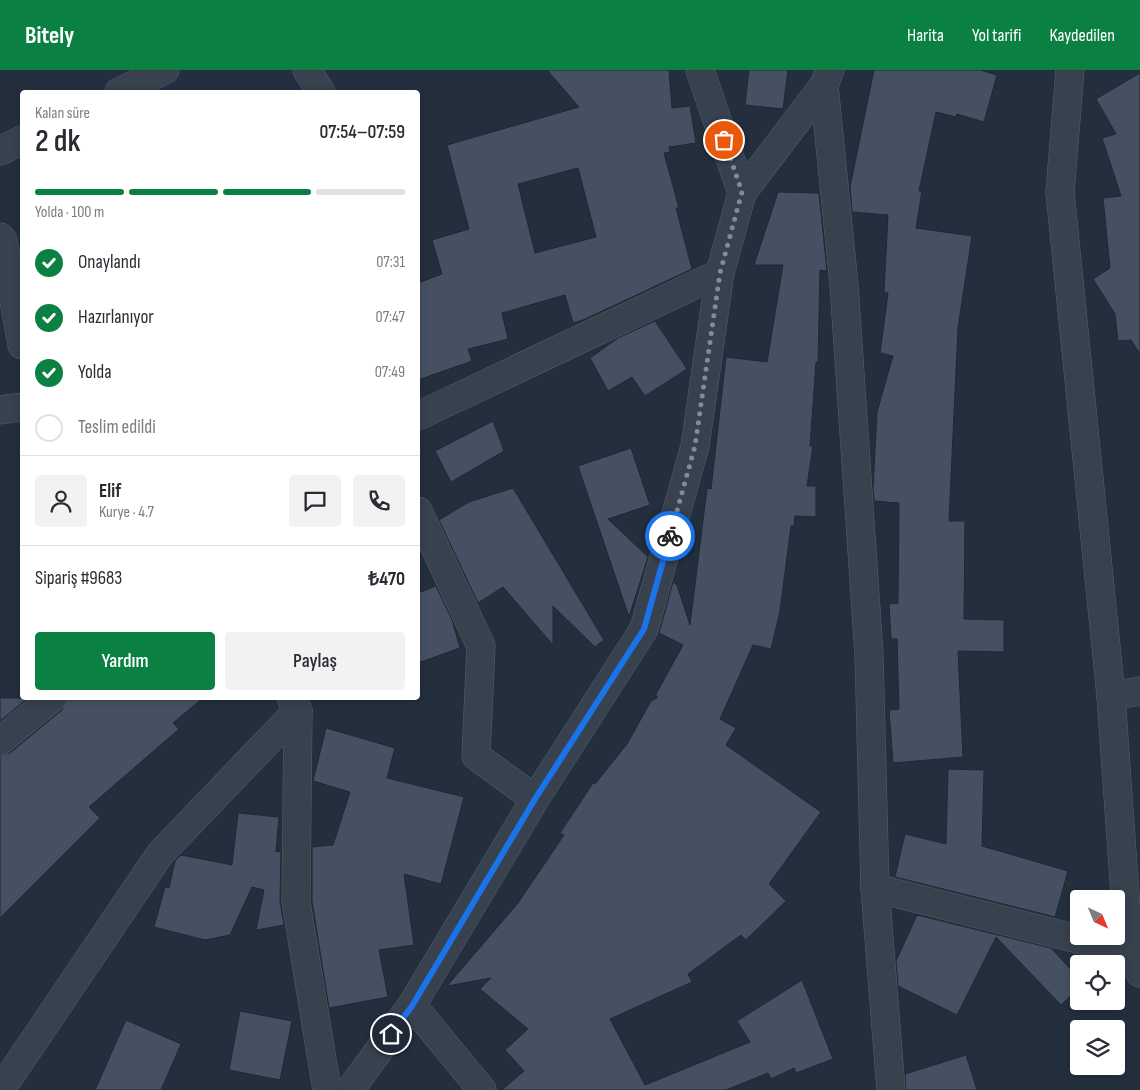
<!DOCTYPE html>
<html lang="tr">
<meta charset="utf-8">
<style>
body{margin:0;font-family:"Sofia Sans Condensed",sans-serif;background:#f2f2f3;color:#2b2b33;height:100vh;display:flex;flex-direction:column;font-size:19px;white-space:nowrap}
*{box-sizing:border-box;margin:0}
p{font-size:16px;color:#7c7c81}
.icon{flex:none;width:28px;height:28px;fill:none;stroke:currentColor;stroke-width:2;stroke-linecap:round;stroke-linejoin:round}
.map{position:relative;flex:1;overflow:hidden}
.panel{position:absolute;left:20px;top:20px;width:400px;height:610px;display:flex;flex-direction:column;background:#fff;border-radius:5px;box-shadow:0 2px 8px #0003}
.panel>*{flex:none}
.needle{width:32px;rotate:136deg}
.buttons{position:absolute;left:1070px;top:820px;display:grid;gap:10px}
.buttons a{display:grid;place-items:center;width:55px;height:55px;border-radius:5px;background:#fff;box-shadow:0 2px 8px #0003;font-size:25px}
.pin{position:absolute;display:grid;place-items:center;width:42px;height:42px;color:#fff;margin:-21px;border:2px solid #fff;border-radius:50%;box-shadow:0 1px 5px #0007}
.courier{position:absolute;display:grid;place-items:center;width:50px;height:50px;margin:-25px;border:4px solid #1a73e8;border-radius:50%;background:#fff;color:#222;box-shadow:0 1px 6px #0007}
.summary em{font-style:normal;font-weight:600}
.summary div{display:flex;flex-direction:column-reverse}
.summary{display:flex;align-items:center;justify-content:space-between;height:85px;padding:0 15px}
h1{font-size:32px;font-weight:600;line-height:38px}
.bar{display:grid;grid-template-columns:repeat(4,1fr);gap:8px 5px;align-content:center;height:60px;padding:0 15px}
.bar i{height:6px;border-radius:4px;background:#e1e1e2}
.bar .active{background:#0b8043}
.bar p{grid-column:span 4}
.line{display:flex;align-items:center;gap:12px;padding:0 15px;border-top:1px solid #e1e1e2}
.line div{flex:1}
.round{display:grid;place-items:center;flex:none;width:52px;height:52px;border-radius:5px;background:#f2f2f3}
ol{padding:0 15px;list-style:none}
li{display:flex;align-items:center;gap:15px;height:55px}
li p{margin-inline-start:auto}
li .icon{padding:5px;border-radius:50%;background:#0b8043;color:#fff;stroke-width:4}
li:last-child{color:#7c7c81}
li i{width:28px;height:28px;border:2px solid #e1e1e2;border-radius:50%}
.cta{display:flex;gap:10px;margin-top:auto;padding:10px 15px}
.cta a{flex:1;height:58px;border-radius:5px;background:#0b8043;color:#fff;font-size:20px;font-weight:600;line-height:58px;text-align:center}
.cta a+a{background:#f2f2f3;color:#2b2b33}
header{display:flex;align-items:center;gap:30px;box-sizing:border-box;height:70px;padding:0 25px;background:#0b8043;color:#fff}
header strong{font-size:24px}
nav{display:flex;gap:28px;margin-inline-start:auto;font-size:18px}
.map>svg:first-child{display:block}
.building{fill:#455162;stroke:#1f2835;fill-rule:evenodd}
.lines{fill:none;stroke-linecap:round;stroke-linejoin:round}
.street-casing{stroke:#565f6c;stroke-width:29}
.street{stroke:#38414e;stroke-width:28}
.done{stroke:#828b98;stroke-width:5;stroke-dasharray:0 9}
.route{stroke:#1a73e8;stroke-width:6}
</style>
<header>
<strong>Bitely</strong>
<nav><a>Harita</a><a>Yol tarifi</a><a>Kaydedilen</a></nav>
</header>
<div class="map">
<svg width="1140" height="1020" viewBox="0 0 1140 1020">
<rect width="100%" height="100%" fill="#242f3e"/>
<g class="building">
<path d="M547,0H669L672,38L690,36L696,73L669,77L670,82L664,83L679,138H676L692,199L583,250L573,253L565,225L502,243L508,269L468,279L472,291L418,310V213L442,204L432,170L469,159L447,75L579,37ZM578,98L596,167L535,183L518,114Z"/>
<path d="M749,0H788L783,39L745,35Z"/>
<path d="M874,0H980L997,5L984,52L957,44L956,47L936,42L919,121H922L916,158L972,166L958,258L949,451H965L964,549L1004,550V582L958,581L963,687L893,693L889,640L899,639L897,569H891L889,534L898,533L899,433L874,431L873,419L877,342L893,286L880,283L888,223L884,222L888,145L852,142L850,117Z"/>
<path d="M1140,3V284L1131,270L1118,271L1115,244L1093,209L1110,198L1103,128L1121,126L1102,68L1116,64L1096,29Z"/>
<path d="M778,122L819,123L827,201L820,200L818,292H816L810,376H813L807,416H816V447L795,446L794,456H791L780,541L771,579L753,575L720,649L736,658L726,675L821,742L769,814L786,831L746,870L741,865L688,904L692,912L610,949L645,1015L750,972L737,951L802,910L833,989L796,1003L794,998L771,1009L768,1003L726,1020H502L524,1001L505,980L528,959L480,919L491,908L447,916L518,833L564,765L560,763L593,713L595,714L627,674L651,631L657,628L656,624L683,575L659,563L673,512L677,515L690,555L707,418L711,419L726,287L767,292L783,195H754Z"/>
<path d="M655,251L687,299L645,326L632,307L608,321L590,288L618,268Z"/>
<path d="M493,351L504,381L451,412L435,381Z"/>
<path d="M631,378L650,435L608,449L648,487L629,547L578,396Z"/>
<path d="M513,418L604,570L595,577L553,536V575L503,517L478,533L439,450L469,432Z"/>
<path d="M436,516L452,550L460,578L418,593V523Z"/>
<path d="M0,628H28L0,651Z"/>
<path d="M67,628H203L173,653L179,659L89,737L100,748L0,848V686L10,683L62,640Z"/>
<path d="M326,658L395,678L387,708L464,727L441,814L404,804L414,875L379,880L388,927L329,938L312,831V777L333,775L350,722L313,711Z"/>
<path d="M948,699L984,700L982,776L1068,801L1055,847L895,807L905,764L946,774Z"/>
<path d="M238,743L279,747L276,782L281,781L280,832L284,855L256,860L264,820L252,817L230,865L205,870L154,857L165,817L169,818L175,791L181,785L232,795Z"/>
<path d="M917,845L1051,878L1079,908V918L1061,935L996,867L957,945L898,916L896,891Z"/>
<path d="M240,941L292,951L280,1010L229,1000Z"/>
<path d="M126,950L181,974L161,1020H95Z"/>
<path d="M966,985L977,1020H906L905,1004Z"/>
</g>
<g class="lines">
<defs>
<g id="street">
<path d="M307,0L321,22"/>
<path d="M700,0L742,123"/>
<path d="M1070,0L1060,122L1111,626L1129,882L1140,903"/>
<path d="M824,15L844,215L869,584L875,818L891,1020"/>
<path d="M119,22L165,0"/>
<path d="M0,81L22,70"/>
<path d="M0,167L3,170L22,275"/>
<path d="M0,340L22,337"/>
<path d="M418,346L720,203"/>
<path d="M418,441L481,576L476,686L535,729"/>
<path d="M1111,626L1140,621"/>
<path d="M298,640L296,832L327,1020"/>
<path d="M0,671L52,628"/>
<path d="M875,818L1129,882"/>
<path d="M412,935L482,1020"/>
<path d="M0,1015L8,1009L160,784L298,640L291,628"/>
<path d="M350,1020L412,935L535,729L644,559L695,376L720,203L742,123L824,15L830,0"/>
</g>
</defs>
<use href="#street" class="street-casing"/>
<use href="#street" class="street"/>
</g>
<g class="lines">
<path class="done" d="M670,466L695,376L720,203L742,122L724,70"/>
<path class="route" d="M391,964L412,936L535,729L644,559L670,466"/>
</g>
</svg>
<div class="buttons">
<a><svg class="needle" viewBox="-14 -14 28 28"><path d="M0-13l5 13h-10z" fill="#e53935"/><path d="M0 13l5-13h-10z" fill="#7c7c81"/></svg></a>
<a><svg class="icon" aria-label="locate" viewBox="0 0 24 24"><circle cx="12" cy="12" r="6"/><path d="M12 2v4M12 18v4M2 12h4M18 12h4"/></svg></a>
<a><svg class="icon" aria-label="layers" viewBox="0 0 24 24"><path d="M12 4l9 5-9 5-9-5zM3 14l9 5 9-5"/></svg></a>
</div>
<div class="pin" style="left:724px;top:70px;background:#ea580c"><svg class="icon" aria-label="bag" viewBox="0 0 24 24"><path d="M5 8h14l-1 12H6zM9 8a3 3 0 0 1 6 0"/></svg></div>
<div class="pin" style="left:391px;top:964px;background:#1f2937"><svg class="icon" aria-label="home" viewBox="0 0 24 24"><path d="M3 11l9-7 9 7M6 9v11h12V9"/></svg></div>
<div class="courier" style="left:670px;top:466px"><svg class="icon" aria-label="bike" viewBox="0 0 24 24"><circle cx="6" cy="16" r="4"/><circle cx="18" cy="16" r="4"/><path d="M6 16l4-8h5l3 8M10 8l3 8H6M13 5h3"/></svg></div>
<section class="panel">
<div class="summary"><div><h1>2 dk</h1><p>Kalan süre</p></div><em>07:54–07:59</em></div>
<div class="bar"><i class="active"></i><i class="active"></i><i class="active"></i><i></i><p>Yolda · 100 m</p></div>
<ol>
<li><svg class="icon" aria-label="check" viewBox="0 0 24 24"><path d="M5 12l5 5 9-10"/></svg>Onaylandı<p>07:31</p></li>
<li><svg class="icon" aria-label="check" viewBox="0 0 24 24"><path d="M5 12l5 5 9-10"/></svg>Hazırlanıyor<p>07:47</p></li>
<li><svg class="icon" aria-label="check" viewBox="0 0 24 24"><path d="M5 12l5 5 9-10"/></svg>Yolda<p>07:49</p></li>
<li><i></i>Teslim edildi</li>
</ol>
<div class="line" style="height:90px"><a class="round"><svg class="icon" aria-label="person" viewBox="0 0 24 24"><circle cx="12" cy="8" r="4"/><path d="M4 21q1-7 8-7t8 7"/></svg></a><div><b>Elif</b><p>Kurye · 4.7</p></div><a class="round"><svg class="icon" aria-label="chat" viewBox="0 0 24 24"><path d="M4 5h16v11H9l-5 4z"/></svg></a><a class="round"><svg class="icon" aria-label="phone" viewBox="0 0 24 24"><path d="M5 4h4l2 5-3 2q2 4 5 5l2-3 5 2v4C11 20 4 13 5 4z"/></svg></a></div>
<div class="line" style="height:65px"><div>Sipariş #9683</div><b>₺470</b></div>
<div class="cta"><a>Yardım</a><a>Paylaş</a></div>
</section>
</div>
